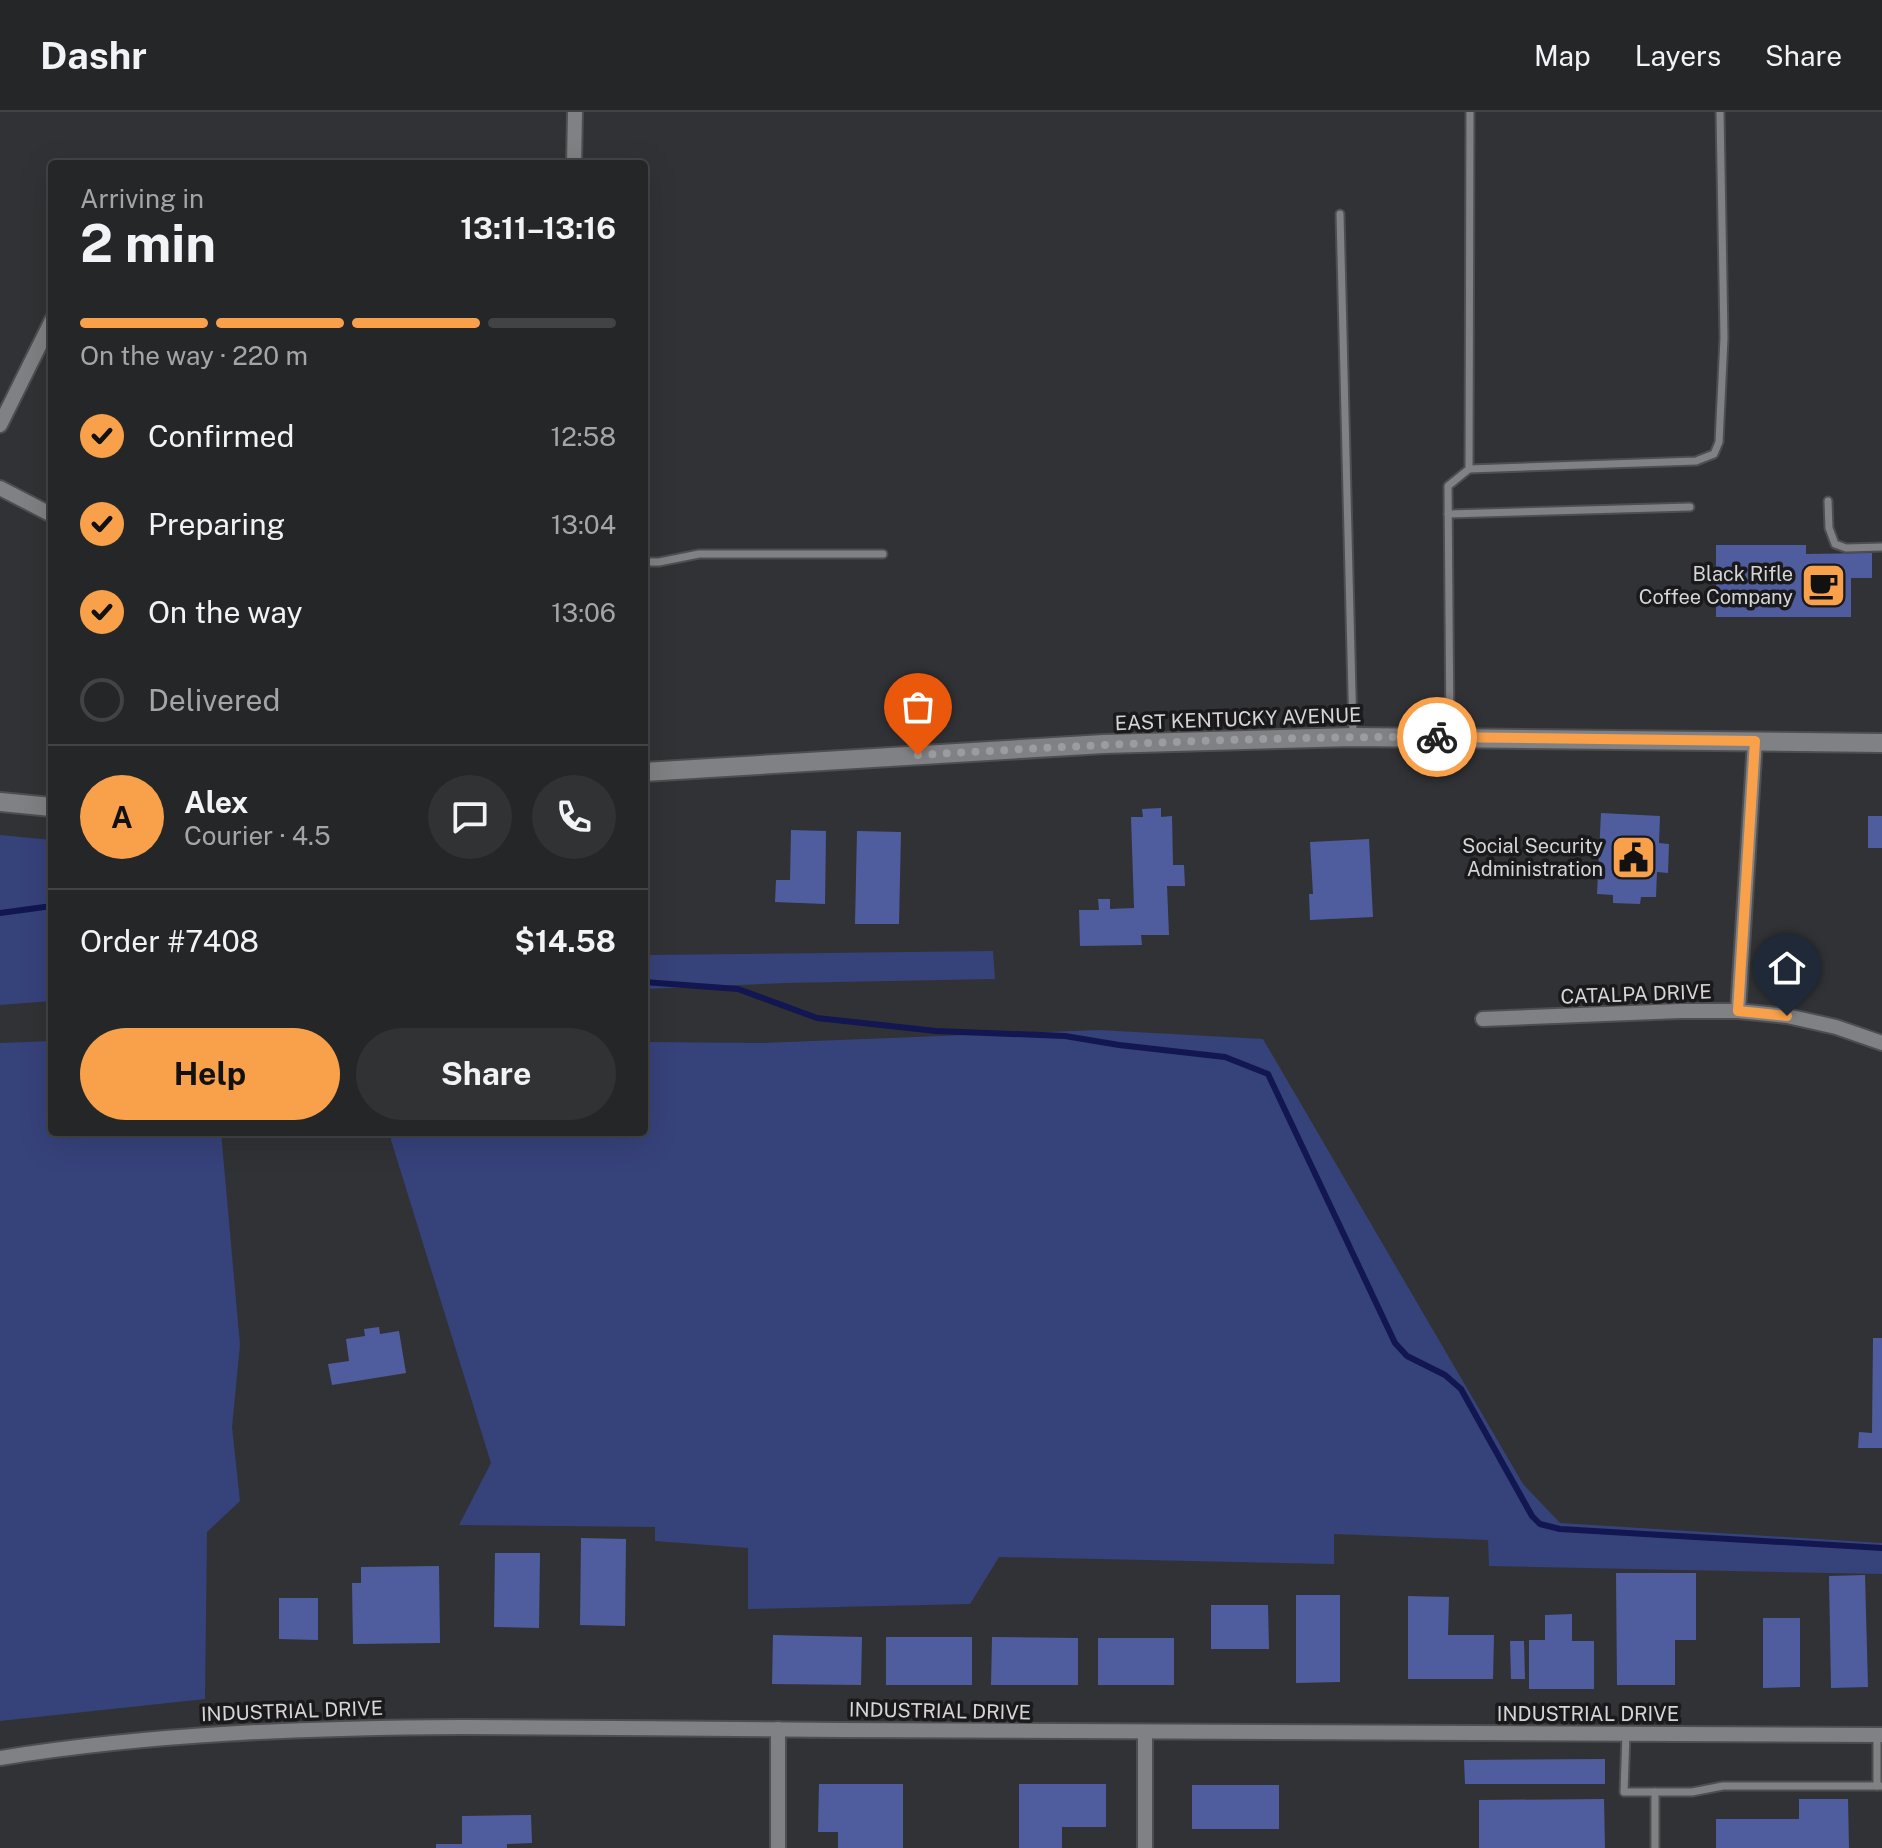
<!DOCTYPE html>
<meta charset="utf-8">
<style>
body{margin:0;font-family:"Public Sans",sans-serif;background:#313234;color:#f1f3f6;height:100vh;display:flex;flex-direction:column;font-size:30px;white-space:nowrap}
*{box-sizing:border-box;margin:0}
p{font-size:26px;color:#a3a5a8}
.icon{flex:none;width:44px;height:44px;fill:none;stroke:currentColor;stroke-width:2;stroke-linecap:round;stroke-linejoin:round}
.map{position:relative;flex:1;overflow:hidden}
.details{position:absolute;left:48px;top:48px;width:600px;height:976px;display:flex;flex-direction:column;background:#252628;border-radius:8px;box-shadow:0 8px 32px #0002,0 0 0 2px #424345}
.details>*{flex:none}
.pin{position:absolute;display:grid;place-items:center;width:68px;height:68px;color:#fff;margin:-82px -34px;border-radius:50% 50% 50% 0;rotate:-45deg;box-shadow:0 0 8px #0007}
.pin .icon{rotate:45deg}
.courier{position:absolute;display:grid;place-items:center;width:80px;height:80px;margin:-40px;border:6px solid #f8a14a;border-radius:50%;background:#fff;color:#222;box-shadow:0 2px 10px #0007}
.head em{font-style:normal;font-weight:700}
.head div{display:flex;flex-direction:column-reverse}
.head{display:flex;align-items:center;justify-content:space-between;height:136px;padding:0 32px}
h1{font-size:52px;font-weight:700;line-height:60px}
.bar{display:grid;grid-template-columns:repeat(4,1fr);gap:12px 8px;align-content:center;height:96px;padding:0 32px}
.bar i{height:10px;border-radius:6px;background:#424345}
.bar .current{background:#f8a14a}
.bar p{grid-column:span 4}
.line{display:flex;align-items:center;gap:20px;padding:0 32px;border-top:2px solid #424345}
.line div{flex:1}
.round{display:grid;place-items:center;flex:none;width:84px;height:84px;border-radius:42px;background:#313234}
ol{padding:0 32px;list-style:none}
li{display:flex;align-items:center;gap:24px;height:88px}
li p{margin-inline-start:auto}
li .icon{padding:8px;border-radius:50%;background:#f8a14a;color:#111;stroke-width:4}
li:last-child{color:#a3a5a8}
li i{width:44px;height:44px;border:4px solid #424345;border-radius:50%}
.cta{display:flex;gap:16px;margin-top:auto;padding:16px 32px}
.cta a{flex:1;height:92px;border-radius:48px;background:#f8a14a;color:#111;font-size:32px;font-weight:700;line-height:92px;text-align:center}
.cta a+a{background:#313234;color:#f1f3f6}
header{display:flex;align-items:center;gap:48px;box-sizing:border-box;height:112px;padding:0 40px;background:#252628;border-bottom:2px solid #424345}
header strong{font-size:38px}
nav{display:flex;gap:44px;margin-inline-start:auto;font-size:28px}
.map>svg:first-child{display:block}
.green{fill:#36427a}
.lines{fill:none;stroke-linecap:round;stroke-linejoin:round}
.stream{stroke:#121651;stroke-width:6}
.building{fill:#4f5d9e}
.service-casing{stroke:#4e4e51;stroke-width:11}
.minor-casing{stroke:#4e4e51;stroke-width:18}
.tertiary-casing{stroke:#4e4e51;stroke-width:22}
.service{stroke:#808184;stroke-width:7}
.minor{stroke:#808184;stroke-width:14}
.tertiary{stroke:#808184;stroke-width:18}
.done{stroke:#9c9c9e;stroke-width:8;stroke-dasharray:0 14.4}
.route{stroke:#f8a14a;stroke-width:10}
.labels{text-anchor:middle;dominant-baseline:central;stroke-width:7;stroke-linejoin:round;paint-order:stroke}
.poi-label{font-size:20px;fill:#d5d5d7;stroke:#1a1a1c;text-anchor:end}
.street-label{font-size:20px;fill:#d5d5d7;stroke:#1a1a1c}
</style>
<header>
<strong>Dashr</strong>
<nav><a>Map</a><a>Layers</a><a>Share</a></nav>
</header>
<div class="map">
<svg width="1882" height="1736" viewBox="0 0 1882 1736">
<rect width="100%" height="100%" fill="#313235"/>
<g class="green">
<path d="M0,723L52,728V889L0,893Z"/>
<path d="M993,839L995,867L787,871L644,877V841L649,843Z"/>
<path d="M1099,918L1263,927L1523,1372L1560,1411L1882,1431V1462L1489,1454L1488,1428L1334,1422V1452L999,1445L970,1492L748,1497V1436L655,1429V1415L459,1413L491,1351L391,1028V1020H644V930L760,931Z"/>
<path d="M52,929V1020H221L240,1233L232,1315L240,1389L207,1420L205,1587L0,1609V931Z"/>
</g>
<g class="lines">
<g class="stream">
<path d="M0,801L52,794"/>
<path d="M644,870L738,877L817,906L936,919L1065,924L1119,933L1225,945L1268,962L1395,1231L1407,1244L1445,1263L1461,1277L1532,1404L1540,1412L1560,1417L1882,1436"/>
</g>
</g>
<g class="building">
<path d="M1716,433H1806V442L1872,441V466H1851V505H1716Z"/>
<path d="M1161,696V705L1172,704L1173,753H1184L1185,774H1167L1169,823H1141L1142,833L1080,834L1079,798H1099L1098,787H1110V797L1134,796L1131,705H1143L1142,697Z"/>
<path d="M1601,701L1660,704L1659,731L1669,732L1668,761L1657,760L1656,785H1641L1640,792L1613,791V783L1597,782Z"/>
<rect x="1868" y="704" width="14" height="32"/>
<path d="M791,718L826,719L825,792L775,790L776,768H790Z"/>
<path d="M857,719L901,720L899,812H855Z"/>
<path d="M1369,727L1373,805L1310,808L1309,782H1313L1310,730Z"/>
<path d="M379,1215L380,1222L399,1219L406,1261L332,1273L328,1252L349,1249L346,1227L365,1224L364,1217Z"/>
<path d="M1873,1226H1882V1336H1858L1859,1320L1872,1321Z"/>
<path d="M581,1426L626,1427L625,1514L580,1513Z"/>
<path d="M495,1441H540L539,1516L494,1515Z"/>
<path d="M439,1454L440,1531L353,1532L352,1471H361V1455Z"/>
<path d="M1616,1461H1696V1528H1675V1573H1617Z"/>
<path d="M1865,1463L1868,1575L1831,1576L1829,1464Z"/>
<path d="M1296,1483H1340V1570L1296,1571Z"/>
<path d="M1408,1484L1449,1485L1448,1523H1494L1493,1567H1408Z"/>
<path d="M279,1486H318V1528L279,1527Z"/>
<path d="M1211,1493H1268L1269,1537H1211Z"/>
<path d="M1572,1502V1529H1594V1577H1529V1528H1545V1503Z"/>
<path d="M1763,1506H1800V1575L1763,1576Z"/>
<path d="M773,1523L862,1525L861,1573L772,1572Z"/>
<rect x="886" y="1525" width="86" height="48"/>
<path d="M992,1525L1078,1526V1573H991Z"/>
<rect x="1098" y="1526" width="76" height="47"/>
<path d="M1510,1529H1524L1525,1567H1511Z"/>
<path d="M1605,1647V1672H1465L1464,1648Z"/>
<path d="M819,1672H903V1736H838V1720H818Z"/>
<path d="M1019,1672H1106V1715H1062V1736H1019Z"/>
<rect x="1192" y="1673" width="87" height="44"/>
<path d="M1604,1687L1605,1736H1479V1688Z"/>
<path d="M1799,1687H1848L1849,1736H1716V1707H1799Z"/>
<path d="M531,1703L532,1731L507,1732V1736H436V1732H462V1704Z"/>
</g>
<g class="lines">
<defs>
<g id="service">
<path d="M1340,102L1353,622"/>
<path d="M1469,357L1696,349L1714,342L1719,330L1724,226L1720,0"/>
<path d="M1828,389L1829,416L1835,432L1846,436L1882,435"/>
<path d="M1448,402L1690,395"/>
<path d="M644,450H659L699,442H883"/>
<path d="M1450,623L1448,374L1469,357L1470,0"/>
<path d="M1626,1622L1624,1680H1692L1723,1674H1882"/>
<path d="M1877,1623V1674"/>
<path d="M1655,1680V1736"/>
</g>
<g id="minor">
<path d="M574,52L575,0"/>
<path d="M0,313L52,208"/>
<path d="M0,376L52,403"/>
<path d="M1738,899L1755,629"/>
<path d="M1483,907L1680,899H1738L1787,904L1836,915L1882,931"/>
<path d="M778,1617V1736"/>
<path d="M0,1646C153,1621 307,1616 462,1615C588,1615 715,1617 841,1618C1188,1621 1535,1622 1882,1623"/>
<path d="M1145,1736V1621"/>
</g>
<g id="tertiary">
<path d="M644,660L1104,632L1353,625L1882,631"/>
<path d="M0,690L52,695"/>
</g>
</defs>
<use href="#service" class="service-casing"/>
<use href="#minor" class="minor-casing"/>
<use href="#tertiary" class="tertiary-casing"/>
<use href="#service" class="service"/>
<use href="#minor" class="minor"/>
<use href="#tertiary" class="tertiary"/>
</g>
<g class="lines">
<path class="done" d="M918,643C1091,633 1264,624 1437,625"/>
<path class="route" d="M1437,625L1755,629L1738,899L1787,904"/>
</g>
<defs>
<symbol id="cafe-square" viewBox="-11 -11 22 22"><rect x="-9" y="-9" width="18" height="18" rx="4" fill="#f8a14a" stroke="#1a1a1c"/><path d="M-5.5-4.5H6V0H3Q3 3.5 0 3.5H-2.5Q-5.5 3.5-5.5 0ZM3-3.2v2h1.7v-2ZM-6 4.5H4V6H-6Z" fill="#111"/></symbol>
<symbol id="civic-square" viewBox="-11 -11 22 22"><rect x="-9" y="-9" width="18" height="18" rx="4" fill="#f8a14a" stroke="#1a1a1c"/><path d="M-.6-6.5H3V-4.5H.6V-3L4-1V1h2V6H-6V1h2V-1L-.6-3ZM-1.2 2.5V6h2.4V2.5Z" fill="#111"/></symbol>
</defs>
<g fill-rule="evenodd">
<use href="#cafe-square" x="1798" y="448" width="51" height="51"/>
<use href="#civic-square" x="1608" y="720" width="51" height="51"/>
</g>
<g class="labels">
<g class="poi-label">
<text x="1793" y="462">Black Rifle<tspan x="1793" dy="23">Coffee Company</tspan></text>
<text x="1603" y="734">Social Security<tspan x="1603" dy="23">Administration</tspan></text>
</g>
<g class="street-label">
<text transform="translate(1238 607) rotate(-2)">EAST KENTUCKY AVENUE</text>
<text transform="translate(1636 882) rotate(-2)">CATALPA DRIVE</text>
<text transform="translate(292 1599) rotate(-2)">INDUSTRIAL DRIVE</text>
<text transform="translate(940 1599) rotate(1)">INDUSTRIAL DRIVE</text>
<text x="1588" y="1602">INDUSTRIAL DRIVE</text>
</g>
</g>
</svg>
<div class="pin" style="left:918px;top:643px;background:#ea580c"><svg class="icon" aria-label="bag" viewBox="0 0 24 24"><path d="M5 8h14l-1 12H6zM9 8a3 3 0 0 1 6 0"/></svg></div>
<div class="pin" style="left:1787px;top:904px;background:#1f2937"><svg class="icon" aria-label="home" viewBox="0 0 24 24"><path d="M3 11l9-7 9 7M6 9v11h12V9"/></svg></div>
<div class="courier" style="left:1437px;top:625px"><svg class="icon" aria-label="bike" viewBox="0 0 24 24"><circle cx="6" cy="16" r="4"/><circle cx="18" cy="16" r="4"/><path d="M6 16l4-8h5l3 8M10 8l3 8H6M13 5h3"/></svg></div>
<section class="details">
<div class="head"><div><h1>2 min</h1><p>Arriving in</p></div><em>13:11–13:16</em></div>
<div class="bar"><i class="current"></i><i class="current"></i><i class="current"></i><i></i><p>On the way · 220 m</p></div>
<ol>
<li><svg class="icon" aria-label="check" viewBox="0 0 24 24"><path d="M5 12l5 5 9-10"/></svg>Confirmed<p>12:58</p></li>
<li><svg class="icon" aria-label="check" viewBox="0 0 24 24"><path d="M5 12l5 5 9-10"/></svg>Preparing<p>13:04</p></li>
<li><svg class="icon" aria-label="check" viewBox="0 0 24 24"><path d="M5 12l5 5 9-10"/></svg>On the way<p>13:06</p></li>
<li><i></i>Delivered</li>
</ol>
<div class="line" style="height:144px"><b class="round" style="background:#f8a14a;color:#111">A</b><div><b>Alex</b><p>Courier · 4.5</p></div><a class="round"><svg class="icon" aria-label="chat" viewBox="0 0 24 24"><path d="M4 5h16v11H9l-5 4z"/></svg></a><a class="round"><svg class="icon" aria-label="phone" viewBox="0 0 24 24"><path d="M5 4h4l2 5-3 2q2 4 5 5l2-3 5 2v4C11 20 4 13 5 4z"/></svg></a></div>
<div class="line" style="height:104px"><div>Order #7408</div><b>$14.58</b></div>
<div class="cta"><a>Help</a><a>Share</a></div>
</section>
</div>
